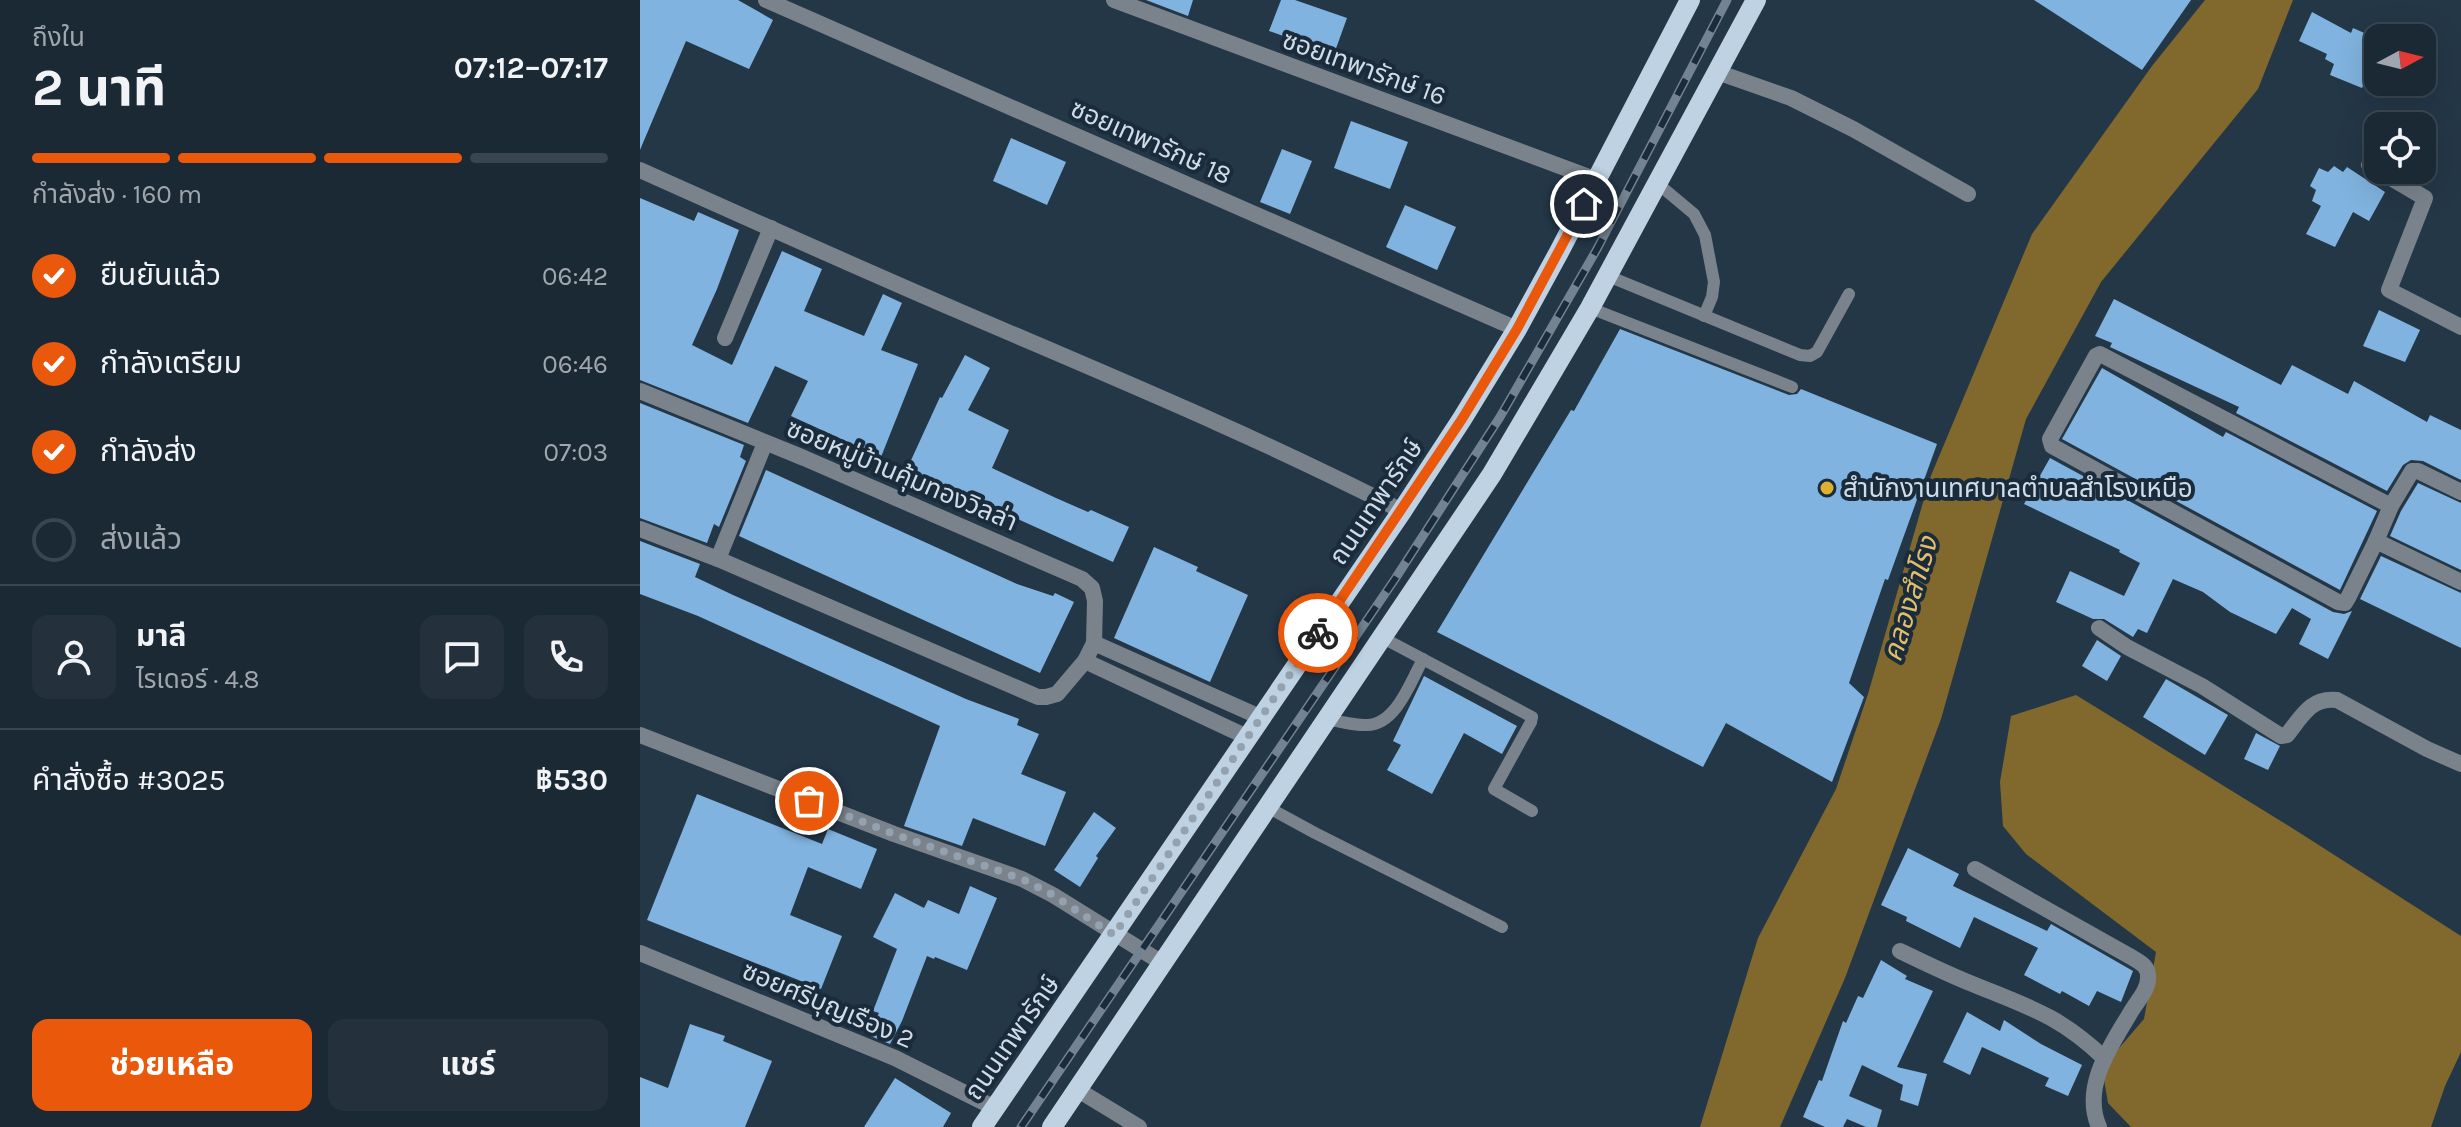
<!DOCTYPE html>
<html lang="th">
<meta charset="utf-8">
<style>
body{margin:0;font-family:Karla,"Noto Sans Thai",sans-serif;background:#24313d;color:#f1f3f6;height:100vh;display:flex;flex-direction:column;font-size:30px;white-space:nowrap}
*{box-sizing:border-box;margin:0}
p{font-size:26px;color:#a0a6ad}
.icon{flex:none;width:44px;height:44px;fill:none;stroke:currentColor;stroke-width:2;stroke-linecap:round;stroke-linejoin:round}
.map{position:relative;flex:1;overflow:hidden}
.side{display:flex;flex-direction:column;background:#1b2935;width:640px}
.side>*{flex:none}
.needle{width:52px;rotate:83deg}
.controls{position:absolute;left:1724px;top:24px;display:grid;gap:16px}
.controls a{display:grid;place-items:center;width:72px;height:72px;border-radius:16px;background:#1b2935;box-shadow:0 8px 32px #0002,0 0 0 2px #394550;font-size:40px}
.pin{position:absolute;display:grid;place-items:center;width:68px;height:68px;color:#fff;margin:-34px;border:4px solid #fff;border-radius:50%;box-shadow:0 2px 8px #0007}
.courier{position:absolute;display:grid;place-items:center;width:80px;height:80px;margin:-40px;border:6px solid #ea580c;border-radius:50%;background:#fff;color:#222;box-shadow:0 2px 10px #0007}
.overview em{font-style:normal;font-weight:700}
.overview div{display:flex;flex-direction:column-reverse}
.overview{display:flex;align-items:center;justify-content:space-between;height:136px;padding:0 32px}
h1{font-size:52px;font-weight:700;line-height:60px}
.bar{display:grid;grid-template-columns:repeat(4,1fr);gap:12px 8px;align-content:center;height:96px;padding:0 32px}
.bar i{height:10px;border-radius:6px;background:#394550}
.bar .selected{background:#ea580c}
.bar p{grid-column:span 4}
.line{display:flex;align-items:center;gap:20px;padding:0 32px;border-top:2px solid #394550}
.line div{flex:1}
.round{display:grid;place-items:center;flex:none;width:84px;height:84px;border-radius:16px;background:#24313d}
ol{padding:0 32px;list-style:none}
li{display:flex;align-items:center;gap:24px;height:88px}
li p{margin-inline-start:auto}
li .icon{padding:8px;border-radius:50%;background:#ea580c;color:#fff;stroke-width:4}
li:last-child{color:#a0a6ad}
li i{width:44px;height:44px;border:4px solid #394550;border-radius:50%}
.cta{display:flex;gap:16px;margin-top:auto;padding:16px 32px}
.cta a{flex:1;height:92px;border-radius:16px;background:#ea580c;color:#fff;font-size:32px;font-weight:700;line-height:92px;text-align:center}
.cta a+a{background:#24313d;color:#f1f3f6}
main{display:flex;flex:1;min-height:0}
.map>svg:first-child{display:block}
.water{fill:#81692d}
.building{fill:#80b3df}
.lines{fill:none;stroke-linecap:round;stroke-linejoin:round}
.lane{stroke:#7a838c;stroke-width:12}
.street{stroke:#7a838c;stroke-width:16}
.primary{stroke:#bed2e3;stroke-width:20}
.rail-casing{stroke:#748391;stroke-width:9}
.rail{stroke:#1a2c3c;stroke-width:6;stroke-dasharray:18;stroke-linecap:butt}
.done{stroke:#94a2af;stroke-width:8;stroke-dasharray:0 14.4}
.route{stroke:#ea580c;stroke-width:10}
.poi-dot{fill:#deb133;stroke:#1a2c3c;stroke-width:3}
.labels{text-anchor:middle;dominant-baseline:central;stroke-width:8;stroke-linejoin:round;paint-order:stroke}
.street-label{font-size:26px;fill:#d1dce7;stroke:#1a2c3c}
.poi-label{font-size:26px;fill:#d1dce7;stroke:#1a2c3c;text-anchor:start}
.water-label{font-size:28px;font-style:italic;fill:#e2be68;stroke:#1a2c3c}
</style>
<main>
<section class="side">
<div class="overview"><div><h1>2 นาที</h1><p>ถึงใน</p></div><em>07:12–07:17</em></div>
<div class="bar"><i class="selected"></i><i class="selected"></i><i class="selected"></i><i></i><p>กำลังส่ง · 160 m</p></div>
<ol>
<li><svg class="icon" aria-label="check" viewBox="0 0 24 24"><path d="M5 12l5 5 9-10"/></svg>ยืนยันแล้ว<p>06:42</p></li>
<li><svg class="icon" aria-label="check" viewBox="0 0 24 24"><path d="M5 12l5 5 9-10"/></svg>กำลังเตรียม<p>06:46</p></li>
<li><svg class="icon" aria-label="check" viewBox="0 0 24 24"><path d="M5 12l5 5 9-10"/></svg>กำลังส่ง<p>07:03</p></li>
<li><i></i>ส่งแล้ว</li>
</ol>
<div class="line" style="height:144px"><a class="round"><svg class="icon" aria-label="person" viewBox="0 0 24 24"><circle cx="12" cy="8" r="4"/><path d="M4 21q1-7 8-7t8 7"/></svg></a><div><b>มาลี</b><p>ไรเดอร์ · 4.8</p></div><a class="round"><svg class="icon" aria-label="chat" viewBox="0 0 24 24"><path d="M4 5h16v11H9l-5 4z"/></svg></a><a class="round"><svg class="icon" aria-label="phone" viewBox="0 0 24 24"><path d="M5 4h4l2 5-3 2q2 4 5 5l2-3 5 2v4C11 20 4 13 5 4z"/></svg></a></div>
<div class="line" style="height:104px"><div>คำสั่งซื้อ #3025</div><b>฿530</b></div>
<div class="cta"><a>ช่วยเหลือ</a><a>แชร์</a></div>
</section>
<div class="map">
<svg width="1821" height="1127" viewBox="0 0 1821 1127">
<rect width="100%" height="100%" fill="#243747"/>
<g class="water">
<path d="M1565,0H1653L1618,89L1461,282L1386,419L1301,719L1205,978L1140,1127H1060L1118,938L1196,789L1228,694L1290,478L1392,234L1512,66Z"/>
<path d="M1436,695L1649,826L1821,936V1052L1805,1086L1791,1127H1491L1468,1103L1462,1068L1504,1019L1516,952L1386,854L1363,826L1360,782L1371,716Z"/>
</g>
<g class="building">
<path d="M0,0H98L133,20L109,69L46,41L0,150Z"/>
<path d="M506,0H553L548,16Z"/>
<path d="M641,0H655L707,18L694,54L629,31Z"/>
<path d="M1394,0H1551L1502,70Z"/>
<path d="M1672,12L1711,33L1713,28L1738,39V56L1722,88L1690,75L1694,64L1685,59L1687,54L1659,41Z"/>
<path d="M711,121L768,142L750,189L694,168Z"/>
<path d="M371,138L426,162L407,205L353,181Z"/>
<path d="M642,149L672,161L650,214L620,202Z"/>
<path d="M1694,166L1703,172L1707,167L1745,192L1729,221L1713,212L1695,247L1666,234L1681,206L1672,201L1676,190L1670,186L1679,168L1688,172Z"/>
<path d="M0,198L54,221L58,212L99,230L77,289L52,345L92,365L142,251L182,269L164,311L224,336L243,294L262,303L241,350L278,364L241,457L151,416L168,381L135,366L108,423L0,380Z"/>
<path d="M765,205L816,227L797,270L746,247Z"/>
<path d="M1474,299L1641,385L1652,365L1708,394L1714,381L1787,422L1790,415L1821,430V480L1783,461L1771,460L1763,465L1747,491L1596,413L1599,407L1470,347L1472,343L1455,336Z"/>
<path d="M1739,310L1780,330L1765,362L1723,346Z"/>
<path d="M980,329L1149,395L1157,394L1161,389L1297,444L1248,580L1245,579L1209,683L1224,697L1192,782L1086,723L1063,767L797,632L931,410L934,411Z"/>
<path d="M325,355L350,368L328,410L369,430L352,468L416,498L448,512L451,510L489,527L473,562L267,469L300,397L302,398Z"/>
<path d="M1462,368L1583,437L1586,432L1737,511L1700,590L1422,439Z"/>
<path d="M0,403L104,445L100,457L106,461L79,527L74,524L67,543L0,518Z"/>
<path d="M1410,458L1693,612L1704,614L1712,611L1688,659L1659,644L1671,619L1652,608L1636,634L1590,612L1563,592L1533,579L1507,633L1498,629L1493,637L1464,619H1453L1416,602L1430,571L1484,596L1500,563L1479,552L1480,550L1384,504Z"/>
<path d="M126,470L377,584L413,596L415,593L434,602L400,673L99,536Z"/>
<path d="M1778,483L1821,503V570L1750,536L1761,511Z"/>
<path d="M0,541L60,564L55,577L93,595L326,699L379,719L377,725L399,734L381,774L426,792L405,846L333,818L322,846L264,826L300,726L58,616L0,594Z"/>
<path d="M514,547L558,567L556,571L608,595L570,682L474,638Z"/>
<path d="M1741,556L1821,593V648L1720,599Z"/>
<path d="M1457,640L1481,656L1467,681L1442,666Z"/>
<path d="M784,676L877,726L862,754L824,733L792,794L747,770L761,745L753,741Z"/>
<path d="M1526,679L1588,715L1565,755L1503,717Z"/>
<path d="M1616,733L1640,746L1628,770L1604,759Z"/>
<path d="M57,794L182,844L188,829L237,849L221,889L168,867L150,915L202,936L181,989L7,920Z"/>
<path d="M454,812L476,828L456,856L458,858L440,887L414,870Z"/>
<path d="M1268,848L1319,874L1313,886L1407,931L1411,924L1493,971L1481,1002L1457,991L1449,1006L1422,991L1420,994L1384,975L1398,948L1334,917L1320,948L1266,921L1267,917L1241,905Z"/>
<path d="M330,886L357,898L327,970L295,957L294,959L287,956L262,1021L250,1044L228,1035L239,1013L233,1011L257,949L233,937L255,893L284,908L288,900L319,914Z"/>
<path d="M1241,960L1267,976L1265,979L1293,991L1257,1067L1287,1074L1278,1106L1260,1100L1263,1085L1222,1065L1209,1096L1242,1110L1237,1127H1226L1207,1119L1203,1127H1185L1163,1117L1179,1080L1182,1081L1203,1021L1206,1023L1218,996L1223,998Z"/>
<path d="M1327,1012L1360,1031L1364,1020L1401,1044L1442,1065L1428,1096L1405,1086L1409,1078L1342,1047L1330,1075L1303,1062Z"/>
<path d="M50,1024L85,1036L83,1041L132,1061L105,1127H0V1077L28,1088Z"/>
<path d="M255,1078L311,1113L303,1127H224Z"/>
</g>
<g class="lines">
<g class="lane">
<path d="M1017,183L1054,214L1065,235L1074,282L1072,297L1064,316"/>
<path d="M968,276L1160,355L1170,356L1177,352L1209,294"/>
<path d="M950,308L1152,387"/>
<path d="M743,638L892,717L891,722L854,789L892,811"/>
<path d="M688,720C701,721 715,726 727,725C756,725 771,681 783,659"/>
<path d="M629,808L675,833L862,927"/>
</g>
<g class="street">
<path d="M126,0L877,329"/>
<path d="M474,0L957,180"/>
<path d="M1077,72L1151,98L1213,129L1328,194"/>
<path d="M1729,165L1785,198L1749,290L1821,327"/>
<path d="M0,170C107,218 214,266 321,312C470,376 618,437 762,511"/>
<path d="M85,338L131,228"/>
<path d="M0,391L164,458L442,579L452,588L455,601L454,643L445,661L417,694L406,697H398L78,559L0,529"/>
<path d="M1821,492L1778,471H1772L1751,506L1460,354L1456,356L1410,439L1412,446L1698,602L1705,603L1708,598L1736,541L1821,582"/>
<path d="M1736,541L1751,506"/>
<path d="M78,559L125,443"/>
<path d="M1459,628L1487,647L1562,686L1641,736L1647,735C1662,716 1671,697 1697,700L1787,749L1821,764"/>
<path d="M454,643L620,717"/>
<path d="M445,661L607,737"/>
<path d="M0,735L254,834L382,879L413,895L524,964"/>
<path d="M1335,869L1493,958C1501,963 1508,966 1508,976C1509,989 1498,1000 1492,1010C1472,1044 1441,1086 1459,1127"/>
<path d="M1260,951C1285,963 1309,975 1335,985C1389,1007 1420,1016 1464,1058"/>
<path d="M0,953L255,1058L355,1108"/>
<path d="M438,1090L499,1127"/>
</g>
<g class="primary">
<path d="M342,1127L762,511L822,419L877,329L919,252L1050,0"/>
<path d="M412,1127L852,474L950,308L1116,0"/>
</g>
<defs>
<path id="rail" d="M381,1127L755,579L860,417L957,249L1087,0"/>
</defs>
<use href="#rail" class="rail-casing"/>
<use href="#rail" class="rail"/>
</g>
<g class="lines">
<path class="done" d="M169,801L254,834L382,879L413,895L474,935L678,633"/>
<path class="route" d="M678,633L822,419L877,329L944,204"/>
</g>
<circle class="poi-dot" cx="1187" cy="488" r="8"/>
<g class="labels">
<g class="street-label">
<text transform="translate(724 68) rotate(20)">ซอยเทพารักษ์ 16</text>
<text transform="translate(511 142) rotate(24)">ซอยเทพารักษ์ 18</text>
<text transform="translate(262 475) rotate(23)">ซอยหมู่บ้านคุ้มทองวิลล่า</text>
<text transform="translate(736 502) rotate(-56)">ถนนเทพารักษ์</text>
<text transform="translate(188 1005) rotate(23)">ซอยศรีบุญเรือง 2</text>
<text transform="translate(372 1038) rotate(-55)">ถนนเทพารักษ์</text>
</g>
<g class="poi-label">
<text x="1203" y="488">สำนักงานเทศบาลตำบลสำโรงเหนือ</text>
</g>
<g class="water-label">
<text transform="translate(1270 599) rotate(-73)">คลองสำโรง</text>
</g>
</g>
</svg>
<div class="controls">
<a><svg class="needle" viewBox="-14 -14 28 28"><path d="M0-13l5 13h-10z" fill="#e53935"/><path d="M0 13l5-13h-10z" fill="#a0a6ad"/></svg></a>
<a><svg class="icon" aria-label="locate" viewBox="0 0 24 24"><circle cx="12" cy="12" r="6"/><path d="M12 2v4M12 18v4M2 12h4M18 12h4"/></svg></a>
</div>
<div class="pin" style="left:169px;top:801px;background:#ea580c"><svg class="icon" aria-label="bag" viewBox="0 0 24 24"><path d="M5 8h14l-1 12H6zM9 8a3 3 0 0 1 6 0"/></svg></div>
<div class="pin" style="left:944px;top:204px;background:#1f2937"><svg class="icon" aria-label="home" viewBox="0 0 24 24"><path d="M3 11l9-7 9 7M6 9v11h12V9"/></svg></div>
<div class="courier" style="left:678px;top:633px"><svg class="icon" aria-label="bike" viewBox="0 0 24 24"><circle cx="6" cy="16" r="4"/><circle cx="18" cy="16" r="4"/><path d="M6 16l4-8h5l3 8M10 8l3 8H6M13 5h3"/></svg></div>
</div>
</main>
